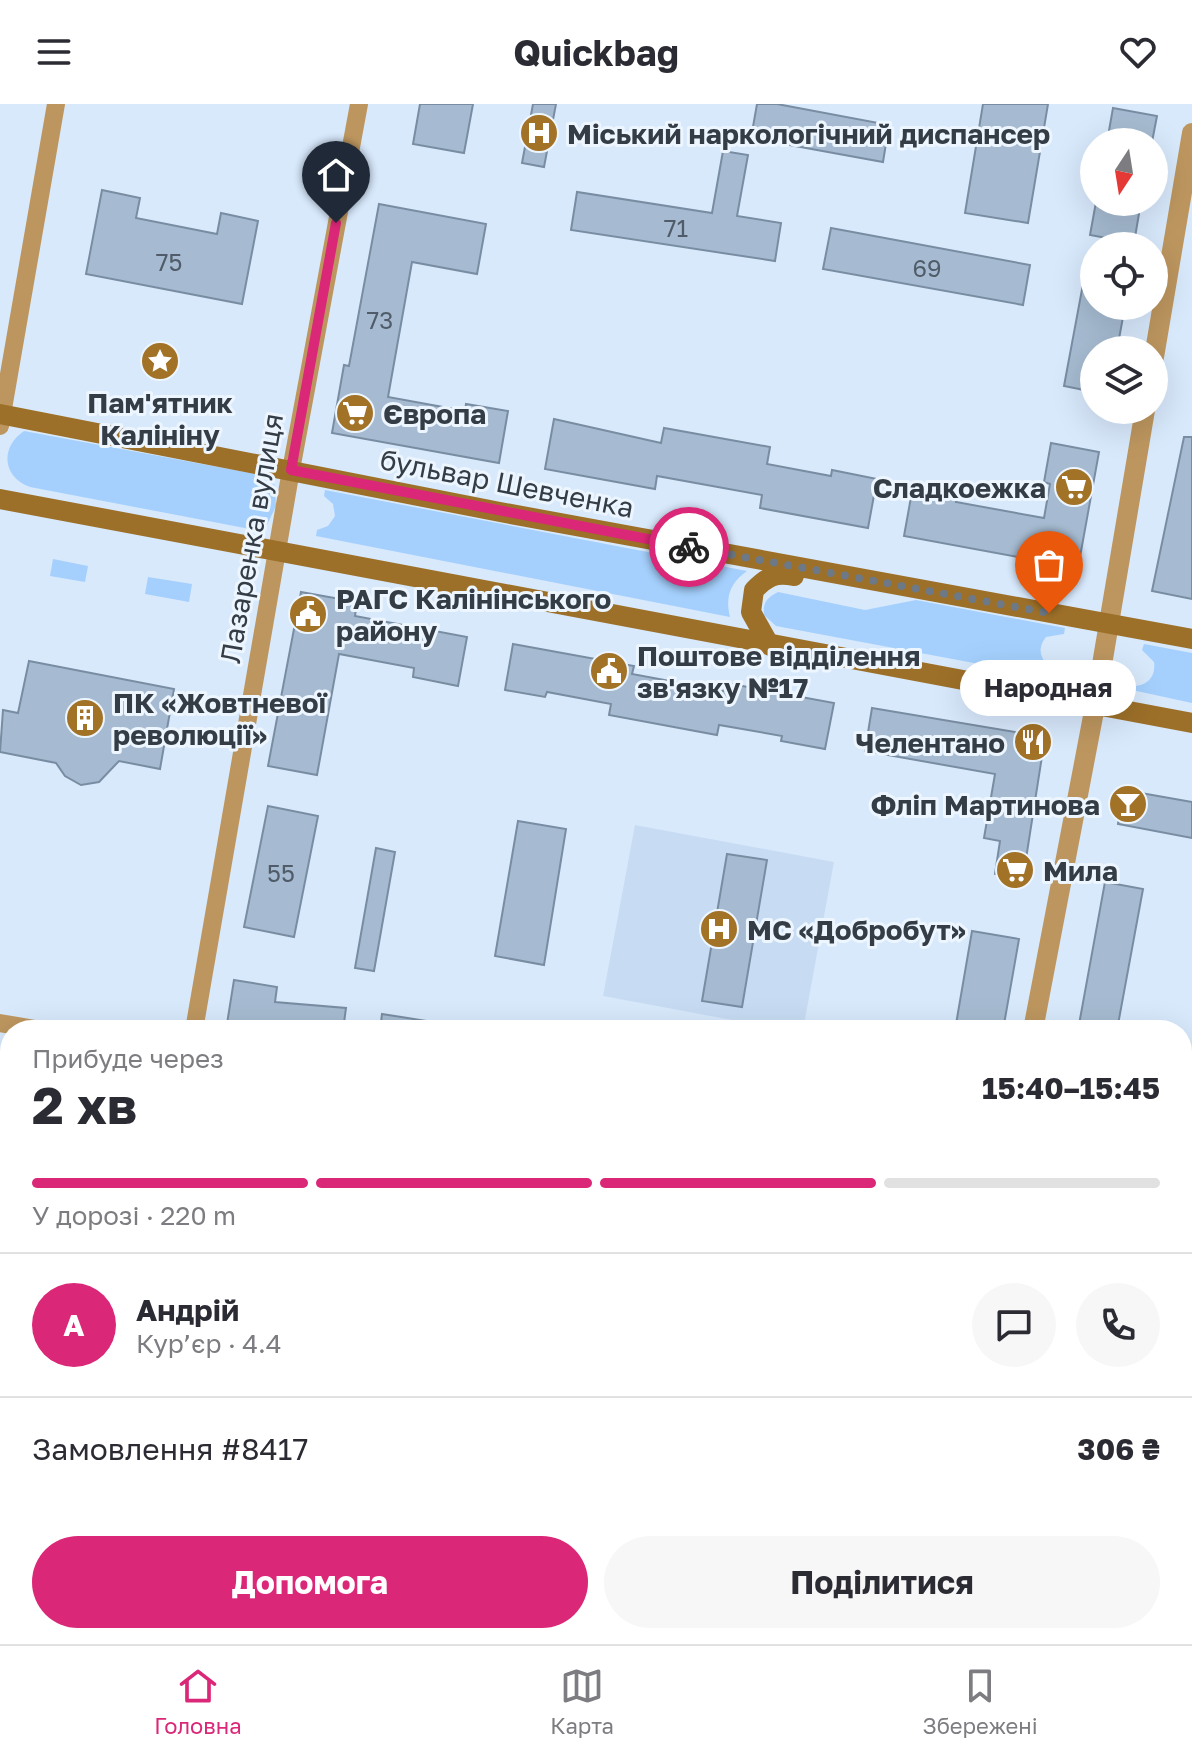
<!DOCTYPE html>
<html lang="uk">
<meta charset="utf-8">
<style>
body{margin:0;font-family:"Golos Text",sans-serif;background:#f7f7f7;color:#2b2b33;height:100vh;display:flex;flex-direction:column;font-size:30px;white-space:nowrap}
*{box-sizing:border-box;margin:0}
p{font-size:26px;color:#7c7c81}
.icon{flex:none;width:44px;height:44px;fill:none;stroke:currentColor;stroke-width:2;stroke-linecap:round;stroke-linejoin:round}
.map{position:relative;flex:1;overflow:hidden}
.drawer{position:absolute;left:0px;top:916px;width:1192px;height:624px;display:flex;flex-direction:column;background:#fff;border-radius:32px 32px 0 0;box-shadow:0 8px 32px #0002}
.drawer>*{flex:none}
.needle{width:52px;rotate:192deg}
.tools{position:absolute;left:1080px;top:24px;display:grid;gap:16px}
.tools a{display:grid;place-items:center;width:88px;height:88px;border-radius:50%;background:#fff;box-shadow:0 8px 32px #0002;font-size:40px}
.pin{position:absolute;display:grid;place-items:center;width:68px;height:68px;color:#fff;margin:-82px -34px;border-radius:50% 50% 50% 0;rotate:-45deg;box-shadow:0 0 8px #0007}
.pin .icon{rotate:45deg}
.courier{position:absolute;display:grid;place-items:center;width:80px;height:80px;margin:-40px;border:6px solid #db2777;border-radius:50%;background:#fff;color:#222;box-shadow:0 2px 10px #0007}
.bubble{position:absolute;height:56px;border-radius:28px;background:#fff;box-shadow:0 8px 32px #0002;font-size:26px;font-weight:700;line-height:56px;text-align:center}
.headline em{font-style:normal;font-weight:700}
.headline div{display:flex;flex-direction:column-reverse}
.headline{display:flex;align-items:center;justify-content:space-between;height:136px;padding:0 32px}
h1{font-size:52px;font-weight:700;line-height:60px}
.bar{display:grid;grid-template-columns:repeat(4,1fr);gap:12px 8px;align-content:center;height:96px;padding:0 32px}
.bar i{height:10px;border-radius:6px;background:#e1e1e2}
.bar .on{background:#db2777}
.bar p{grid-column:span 4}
.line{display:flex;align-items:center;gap:20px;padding:0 32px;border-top:2px solid #e1e1e2}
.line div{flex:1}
.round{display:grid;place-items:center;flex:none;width:84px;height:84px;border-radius:42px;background:#f7f7f7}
.cta{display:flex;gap:16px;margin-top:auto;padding:16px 32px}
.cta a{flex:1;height:92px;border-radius:48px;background:#db2777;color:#fff;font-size:32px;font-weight:700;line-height:92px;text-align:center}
.cta a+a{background:#f7f7f7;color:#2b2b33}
header{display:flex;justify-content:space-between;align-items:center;height:104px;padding:0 32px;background:#fff;font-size:36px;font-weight:700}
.menu{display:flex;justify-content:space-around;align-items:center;height:112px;border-top:2px solid #e1e1e2;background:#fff;font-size:22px;color:#7c7c81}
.menu a{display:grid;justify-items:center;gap:4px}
.menu .on{color:#db2777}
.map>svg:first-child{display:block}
.built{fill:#c7dcf3}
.green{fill:#a5d0fd}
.building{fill:#a6bbd1;stroke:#798da2;stroke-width:2}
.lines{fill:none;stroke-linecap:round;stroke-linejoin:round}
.minor{stroke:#bd965f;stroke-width:18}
.tertiary{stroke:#bd965f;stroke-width:20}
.secondary{stroke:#9d7029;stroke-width:20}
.done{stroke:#6d7986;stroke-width:8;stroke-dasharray:0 14.4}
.route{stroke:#db2777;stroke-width:10}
.labels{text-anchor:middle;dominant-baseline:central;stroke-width:6;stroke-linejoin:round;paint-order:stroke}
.number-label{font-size:24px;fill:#505c69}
.poi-label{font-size:28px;font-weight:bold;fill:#343d46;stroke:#edf6ff;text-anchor:start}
.street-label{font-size:28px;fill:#343d46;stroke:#edf6ff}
</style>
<header><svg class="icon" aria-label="menu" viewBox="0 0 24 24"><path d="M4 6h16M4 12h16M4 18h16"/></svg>Quickbag<svg class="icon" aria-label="heart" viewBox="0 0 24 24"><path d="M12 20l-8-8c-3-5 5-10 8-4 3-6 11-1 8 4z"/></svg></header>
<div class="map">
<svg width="1192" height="1540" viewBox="0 0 1192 1540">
<rect width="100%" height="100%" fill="#d8e9fc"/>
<path class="built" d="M635,721L834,758L803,926H786L603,892Z"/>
<g class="green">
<path d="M24,327L256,370L275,381L276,402L267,421L250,425L30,383C2,373 0,343 24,327Z"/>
<path d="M325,386L747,467C730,479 725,493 730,513L316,432L317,426L328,422L335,412L333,400L324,392Z"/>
<path d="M53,455L88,462L85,478L50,472Z"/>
<path d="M148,473L192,480L189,498L145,490Z"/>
<path d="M778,488L865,506L916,496L1065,524L1064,530L1046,533C1032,552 1049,558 1054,574L776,522L764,511C763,499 766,494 778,488Z"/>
<path d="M1144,540L1192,549V599L1132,586L1133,582C1148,582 1156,572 1154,558L1142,546Z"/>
</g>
<g class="building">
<path d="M420,0H473L464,49L413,40Z"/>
<path d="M533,0H556L544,63L522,59Z"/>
<path d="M757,0H777L889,21L883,58L751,34Z"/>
<path d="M983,0H1048L1028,119L965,109Z"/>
<path d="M1113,4L1157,12L1152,38H1107Z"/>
<path d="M723,47L748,51L737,112L781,119L775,157L571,126L577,88L712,109Z"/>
<path d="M102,86L140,94L136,114L217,130L221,109L258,117L242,200L86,170Z"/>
<path d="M1096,98H1141L1134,139L1090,131Z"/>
<path d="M379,100L486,120L477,170L412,158L388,293L465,307L466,300L508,307L499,359L332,329L344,261L349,262Z"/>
<path d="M831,124L1030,161L1023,201L823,165Z"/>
<path d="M1086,164L1094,165V202H1125L1117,246H1094V288L1064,282Z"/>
<path d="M554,315L661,339L664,324L770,343L767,360L831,372L832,366L877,375L868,424L760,404L762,391L657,372L655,385L545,365Z"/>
<path d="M1184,333H1192V495L1152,487Z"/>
<path d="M1051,339L1099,348L1078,464L904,432L913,382L958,390L956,398L1044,414L1050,380L1044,378Z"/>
<path d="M301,488L357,498L355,512L467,533L458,582L413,573L414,564L339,550L317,671L268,662Z"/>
<path d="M513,540L634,562L632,570L724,587L726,579L834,599L825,645L781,637L782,632L719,621L717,631L609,611L611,600L547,588L545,593L505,586Z"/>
<path d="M29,557L174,585L160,665L119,657L99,678L81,681L65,672L56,659L0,648L3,606L18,609Z"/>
<path d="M872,604L1045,633L1023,774L995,770L1000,737L984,734L995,670L865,647Z"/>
<path d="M1124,686L1192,698V734L1118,720Z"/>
<path d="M268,702L318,712L294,833L244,823Z"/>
<path d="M518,717L566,725L544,861L495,852Z"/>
<path d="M376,744L395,748L374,867L355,864Z"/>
<path d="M727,750L767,756L742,903L702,897Z"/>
<path d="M1105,778L1143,785L1117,926H1078Z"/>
<path d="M972,827L1019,835L1003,926H955Z"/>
<path d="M234,876L277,883L275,898L346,904L343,926H226Z"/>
<path d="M382,910L427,917L426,926H380Z"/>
</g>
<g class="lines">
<g class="minor">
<path d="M0,322L56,0"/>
<path d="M0,919L41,926"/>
<path d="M194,926L291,366L359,0"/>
<path d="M1182,1127L1192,1129"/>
<path d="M87,1540L89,1530"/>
<path d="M369,1540L370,1530"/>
<path d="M641,1540L643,1530"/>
</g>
<g class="tertiary">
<path d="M1154,253L1192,29"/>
<path d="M1033,926L1095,602L1145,306"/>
<path d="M932,1540L934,1530"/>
</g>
<g class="secondary">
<path d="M0,310L500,408L1192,535"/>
<path d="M0,395L1192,619"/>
<path d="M770,542L751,508L754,486C767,473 775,468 794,472"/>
</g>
</g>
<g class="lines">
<path class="done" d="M689,443L1049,509"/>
<path class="route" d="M336,119L291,366L689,443"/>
</g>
<defs>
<symbol id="hospital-disc" viewBox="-11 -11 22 22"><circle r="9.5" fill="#a27227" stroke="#edf6ff"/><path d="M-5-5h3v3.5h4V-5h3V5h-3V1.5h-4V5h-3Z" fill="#fff"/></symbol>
<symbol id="sight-disc" viewBox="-11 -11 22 22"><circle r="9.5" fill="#a27227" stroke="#edf6ff"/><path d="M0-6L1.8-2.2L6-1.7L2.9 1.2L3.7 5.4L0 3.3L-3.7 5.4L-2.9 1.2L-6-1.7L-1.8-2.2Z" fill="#fff"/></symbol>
<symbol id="supermarket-disc" viewBox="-11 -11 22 22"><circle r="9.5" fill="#a27227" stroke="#edf6ff"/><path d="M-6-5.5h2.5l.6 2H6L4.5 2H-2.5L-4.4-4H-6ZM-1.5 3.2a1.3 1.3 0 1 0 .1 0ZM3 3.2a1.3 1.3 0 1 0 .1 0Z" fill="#fff"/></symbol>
<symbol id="civic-disc" viewBox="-11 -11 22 22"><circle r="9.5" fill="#a27227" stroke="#edf6ff"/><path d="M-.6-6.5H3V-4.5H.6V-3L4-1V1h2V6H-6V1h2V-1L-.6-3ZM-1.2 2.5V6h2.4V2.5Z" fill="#fff"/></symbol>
<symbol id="building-disc" viewBox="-11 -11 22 22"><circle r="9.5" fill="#a27227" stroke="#edf6ff"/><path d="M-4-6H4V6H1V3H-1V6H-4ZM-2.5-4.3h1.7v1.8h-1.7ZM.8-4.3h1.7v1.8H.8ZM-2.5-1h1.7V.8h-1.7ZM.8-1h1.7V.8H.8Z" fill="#fff"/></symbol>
<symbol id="restaurant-disc" viewBox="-11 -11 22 22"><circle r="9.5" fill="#a27227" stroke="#edf6ff"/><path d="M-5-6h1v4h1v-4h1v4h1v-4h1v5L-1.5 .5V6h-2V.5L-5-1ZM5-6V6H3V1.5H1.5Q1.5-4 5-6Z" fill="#fff"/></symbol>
<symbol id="bar-disc" viewBox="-11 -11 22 22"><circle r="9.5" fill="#a27227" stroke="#edf6ff"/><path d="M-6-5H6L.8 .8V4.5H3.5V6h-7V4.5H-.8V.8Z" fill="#fff"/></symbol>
</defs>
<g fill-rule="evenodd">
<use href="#hospital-disc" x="517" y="7" width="44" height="44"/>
<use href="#sight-disc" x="138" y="235" width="44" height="44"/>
<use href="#supermarket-disc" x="333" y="287" width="44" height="44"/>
<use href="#supermarket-disc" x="1052" y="361" width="44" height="44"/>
<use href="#civic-disc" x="286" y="488" width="44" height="44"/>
<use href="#civic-disc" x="587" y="545" width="44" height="44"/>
<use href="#building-disc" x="63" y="592" width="44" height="44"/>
<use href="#restaurant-disc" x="1011" y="616" width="44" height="44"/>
<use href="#bar-disc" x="1106" y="678" width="44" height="44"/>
<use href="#supermarket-disc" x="993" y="744" width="44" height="44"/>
<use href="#hospital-disc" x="697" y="803" width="44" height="44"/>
</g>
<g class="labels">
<g class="number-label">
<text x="676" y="123">71</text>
<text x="169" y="157">75</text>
<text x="927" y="163">69</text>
<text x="380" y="215">73</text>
<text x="281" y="768">55</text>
</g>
<g class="poi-label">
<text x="567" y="29">Міський наркологічний диспансер</text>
<text x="160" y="298" text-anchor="middle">Пам'ятник<tspan x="160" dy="32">Калініну</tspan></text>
<text x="383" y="309">Європа</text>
<text x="1046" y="383" text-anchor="end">Сладкоежка</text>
<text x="336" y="494">РАГС Калінінського<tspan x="336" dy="32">району</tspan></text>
<text x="637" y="551">Поштове відділення<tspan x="637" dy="32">зв'язку №17</tspan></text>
<text x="113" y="598">ПК «Жовтневої<tspan x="113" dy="32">революції»</tspan></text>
<text x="1005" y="638" text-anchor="end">Челентано</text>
<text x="1100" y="700" text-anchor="end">Фліп Мартинова</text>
<text x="1043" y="766">Мила</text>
<text x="747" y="825">МС «Добробут»</text>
</g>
<g class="street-label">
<text transform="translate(507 379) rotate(11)">бульвар Шевченка</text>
<text transform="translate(251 434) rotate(-80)">Лазаренка вулиця</text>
</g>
</g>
</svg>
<div class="tools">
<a><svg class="needle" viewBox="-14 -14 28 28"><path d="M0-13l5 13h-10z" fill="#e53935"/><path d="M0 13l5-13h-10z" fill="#7c7c81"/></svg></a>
<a><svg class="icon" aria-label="locate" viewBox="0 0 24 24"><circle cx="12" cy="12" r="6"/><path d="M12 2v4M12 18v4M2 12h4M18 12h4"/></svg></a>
<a><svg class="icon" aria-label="layers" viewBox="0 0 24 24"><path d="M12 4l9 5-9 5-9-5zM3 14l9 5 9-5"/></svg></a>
</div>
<div class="pin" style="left:1049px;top:509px;background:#ea580c"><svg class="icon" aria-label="bag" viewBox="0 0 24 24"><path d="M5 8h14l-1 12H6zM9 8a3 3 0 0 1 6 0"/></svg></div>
<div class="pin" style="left:336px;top:119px;background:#1f2937"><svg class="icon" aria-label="home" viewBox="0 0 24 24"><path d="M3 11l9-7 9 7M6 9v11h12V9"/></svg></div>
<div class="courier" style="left:689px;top:443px"><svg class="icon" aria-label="bike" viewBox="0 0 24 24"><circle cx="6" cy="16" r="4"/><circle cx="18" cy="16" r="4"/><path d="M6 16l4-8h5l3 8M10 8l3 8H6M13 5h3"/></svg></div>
<div class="bubble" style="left:960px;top:556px;width:176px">Народная</div>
<section class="drawer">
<div class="headline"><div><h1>2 хв</h1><p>Прибуде через</p></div><em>15:40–15:45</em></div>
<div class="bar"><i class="on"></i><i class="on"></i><i class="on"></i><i></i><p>У дорозі · 220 m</p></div>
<div class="line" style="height:144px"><b class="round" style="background:#db2777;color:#fff">А</b><div><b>Андрій</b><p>Кур’єр · 4.4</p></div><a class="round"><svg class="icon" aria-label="chat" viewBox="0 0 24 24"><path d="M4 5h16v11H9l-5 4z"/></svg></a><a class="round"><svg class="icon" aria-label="phone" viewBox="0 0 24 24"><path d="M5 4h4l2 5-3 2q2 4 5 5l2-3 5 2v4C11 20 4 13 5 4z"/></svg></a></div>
<div class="line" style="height:104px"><div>Замовлення #8417</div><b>306 ₴</b></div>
<div class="cta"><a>Допомога</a><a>Поділитися</a></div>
</section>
</div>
<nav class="menu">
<a class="on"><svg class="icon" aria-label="home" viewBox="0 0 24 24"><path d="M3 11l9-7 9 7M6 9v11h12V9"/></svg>Головна</a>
<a><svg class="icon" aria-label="map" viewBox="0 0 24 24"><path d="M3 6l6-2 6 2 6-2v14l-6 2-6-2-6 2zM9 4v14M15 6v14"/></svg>Карта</a>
<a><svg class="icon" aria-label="saved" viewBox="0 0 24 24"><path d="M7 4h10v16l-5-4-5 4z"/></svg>Збережені</a>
</nav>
